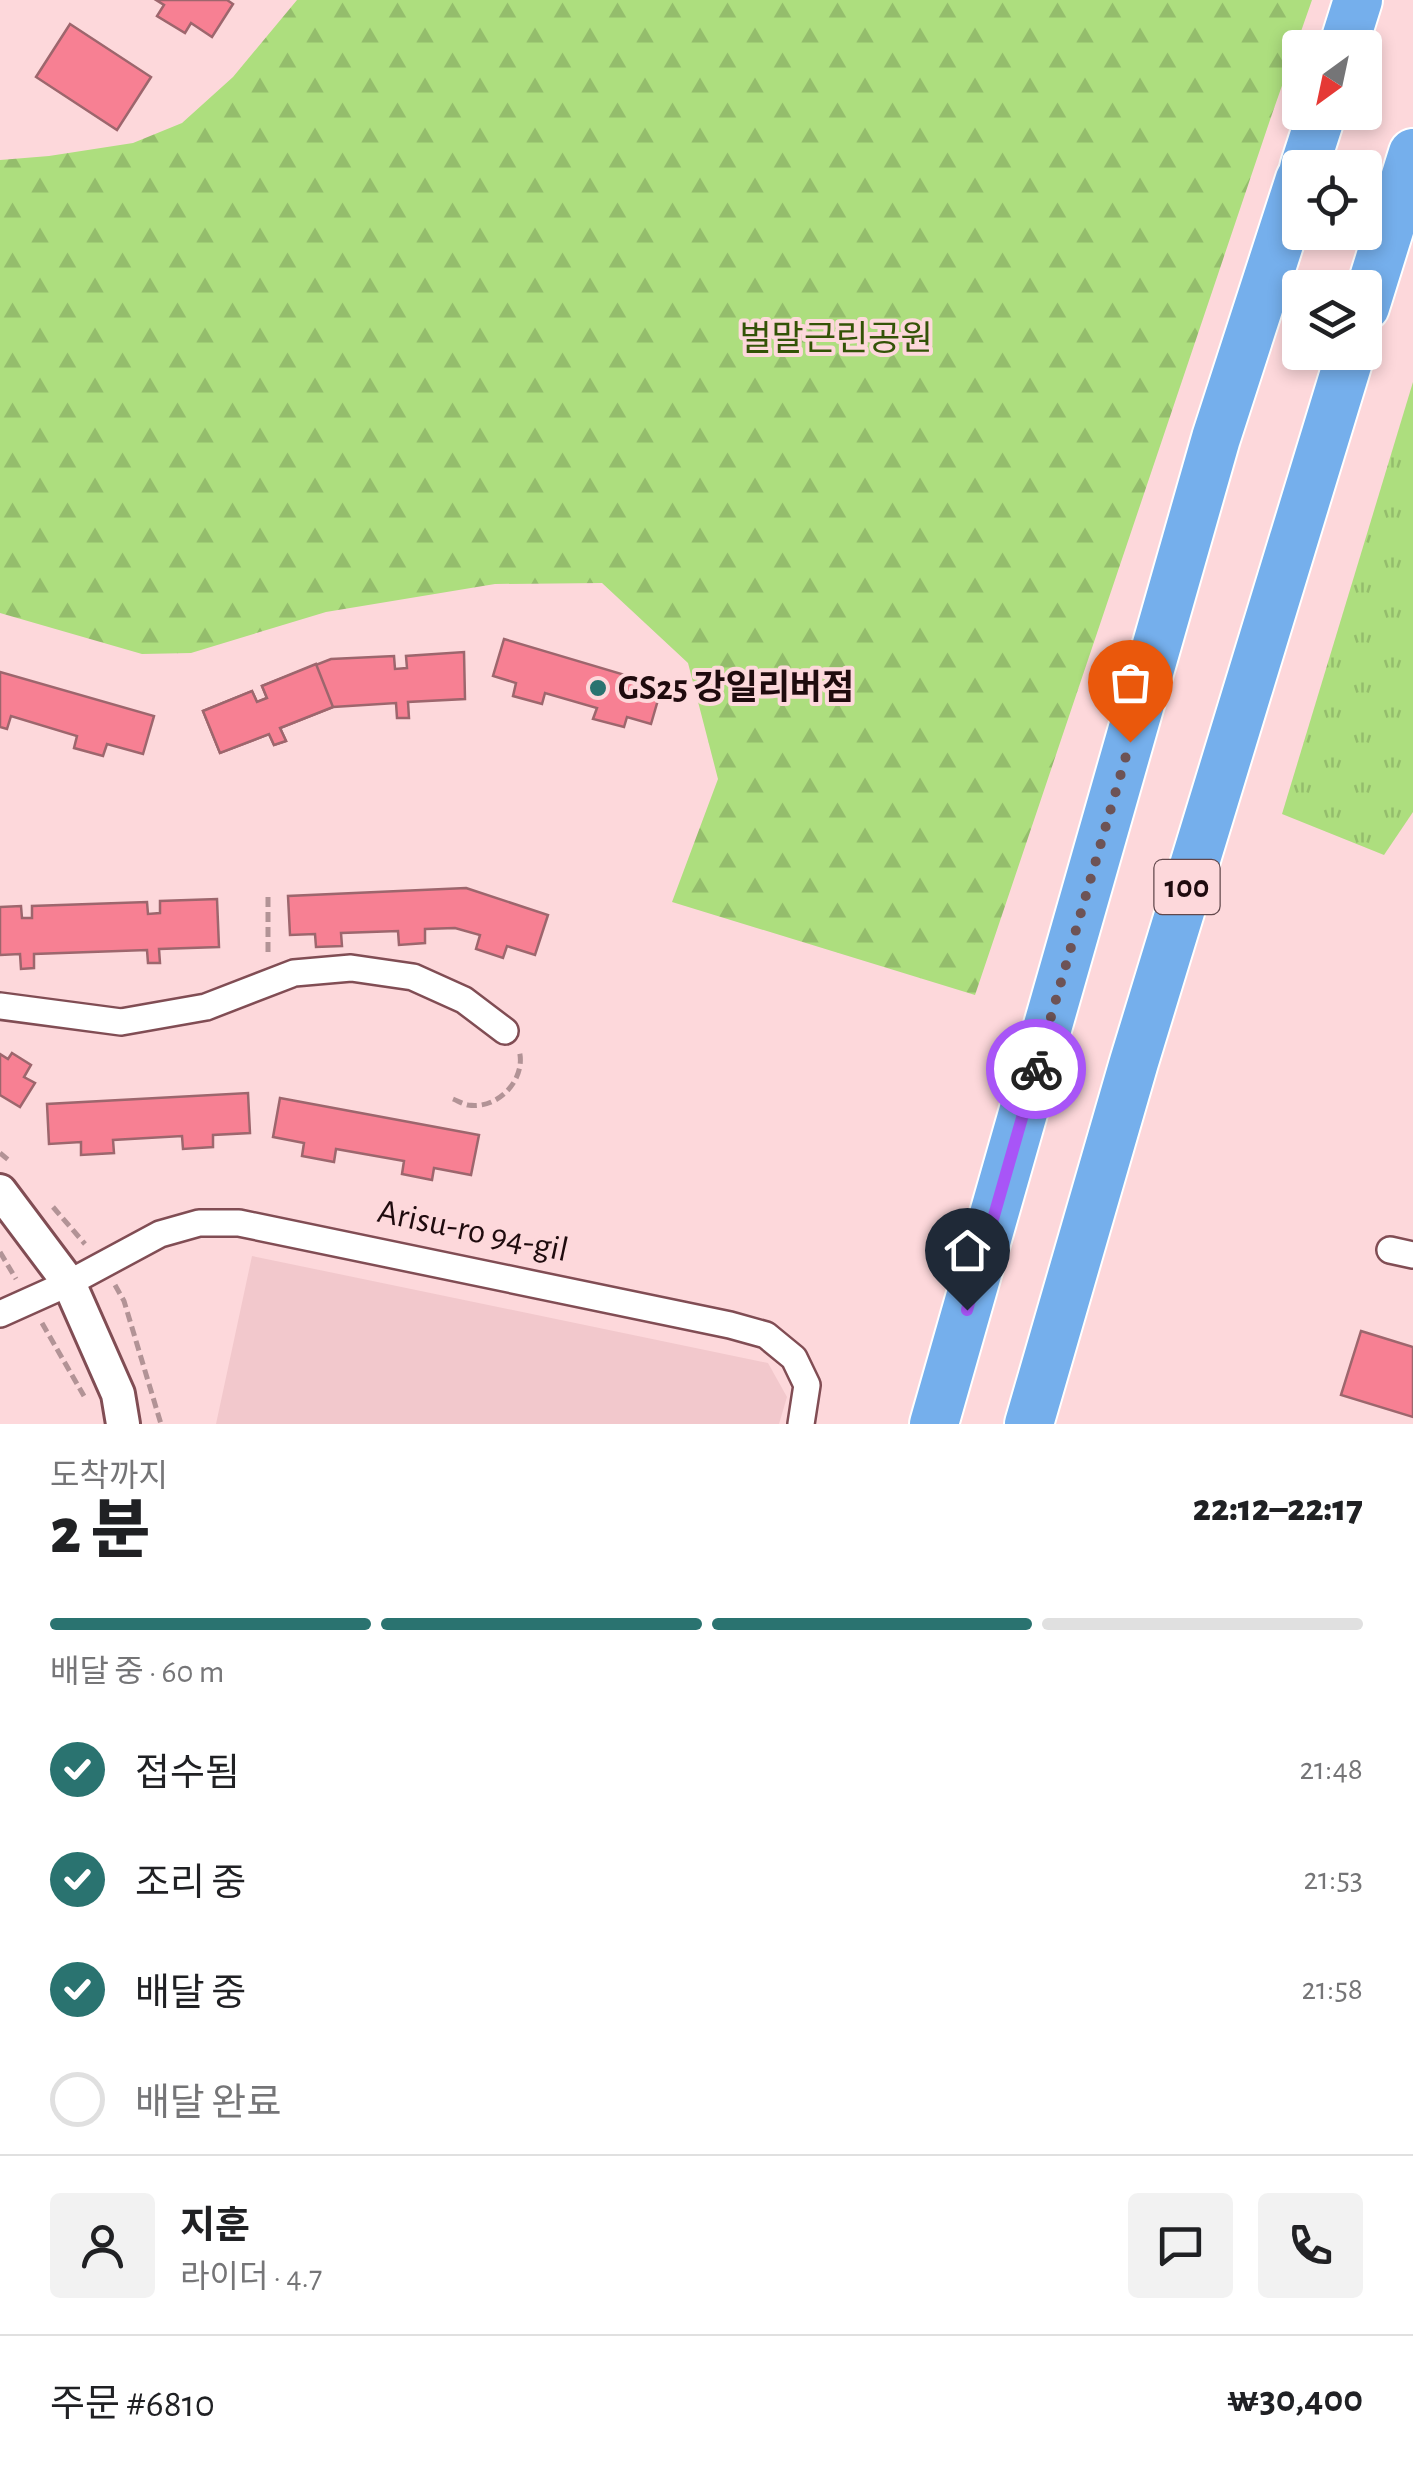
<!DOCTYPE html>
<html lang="ko">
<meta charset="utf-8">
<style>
body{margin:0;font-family:"Alegreya Sans","Noto Sans KR",sans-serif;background:#f2f2f2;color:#202124;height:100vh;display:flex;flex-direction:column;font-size:38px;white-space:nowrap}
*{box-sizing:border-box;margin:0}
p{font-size:32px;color:#757577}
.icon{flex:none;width:55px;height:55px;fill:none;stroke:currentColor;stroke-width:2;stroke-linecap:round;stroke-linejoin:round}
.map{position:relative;height:1424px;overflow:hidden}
.drawer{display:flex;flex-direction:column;background:#fff;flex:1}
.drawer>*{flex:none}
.needle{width:65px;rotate:213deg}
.tools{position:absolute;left:1282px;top:30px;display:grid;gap:20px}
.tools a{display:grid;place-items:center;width:100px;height:100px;border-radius:10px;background:#fff;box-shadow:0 5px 15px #0003;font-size:50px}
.pin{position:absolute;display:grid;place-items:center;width:85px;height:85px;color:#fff;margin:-102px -42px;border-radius:50% 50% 50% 0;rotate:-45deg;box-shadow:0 0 10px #0007}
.pin .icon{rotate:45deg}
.courier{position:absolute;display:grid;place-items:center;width:100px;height:100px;margin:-50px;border:8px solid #a855f7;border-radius:50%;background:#fff;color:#222;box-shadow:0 2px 12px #0007}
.head em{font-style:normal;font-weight:800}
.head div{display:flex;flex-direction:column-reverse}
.head{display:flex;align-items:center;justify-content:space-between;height:170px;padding:0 50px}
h1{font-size:65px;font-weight:800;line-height:75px}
.bar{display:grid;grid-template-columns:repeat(4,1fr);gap:15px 10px;align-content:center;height:120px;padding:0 50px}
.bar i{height:12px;border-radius:8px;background:#e0e0e0}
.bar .selected{background:#2a7370}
.bar p{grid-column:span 4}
.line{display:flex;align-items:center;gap:25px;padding:0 50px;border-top:2px solid #e0e0e0}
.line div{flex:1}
.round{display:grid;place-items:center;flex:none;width:105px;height:105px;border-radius:10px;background:#f2f2f2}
ol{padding:0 50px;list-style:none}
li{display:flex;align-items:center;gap:30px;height:110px}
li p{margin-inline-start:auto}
li .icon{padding:10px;border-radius:50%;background:#2a7370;color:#fff;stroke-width:4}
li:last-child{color:#757577}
li i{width:55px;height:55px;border:5px solid #e0e0e0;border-radius:50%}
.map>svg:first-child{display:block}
.built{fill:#f2c8cc}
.forest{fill:url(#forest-firs)}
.park{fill:url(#park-tufts)}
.building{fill:#f78093;stroke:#9d666d;stroke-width:2.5}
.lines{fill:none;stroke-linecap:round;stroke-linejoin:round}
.minor-casing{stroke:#814d54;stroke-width:30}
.tertiary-casing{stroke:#814d54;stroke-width:38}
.motorway-casing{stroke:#fff;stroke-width:52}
.path{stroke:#b29396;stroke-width:5;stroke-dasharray:10 5;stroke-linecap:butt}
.minor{stroke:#fff;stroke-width:25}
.tertiary{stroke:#fff;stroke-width:32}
.motorway{stroke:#75afec;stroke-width:48}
.done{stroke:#6d5356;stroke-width:10;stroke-dasharray:0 18}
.route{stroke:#a855f7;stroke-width:12}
.poi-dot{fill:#2a7370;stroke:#fdd8db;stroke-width:4}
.labels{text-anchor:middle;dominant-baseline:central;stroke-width:8;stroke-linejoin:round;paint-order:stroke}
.shield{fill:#fdd8db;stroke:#62484c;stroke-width:2.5}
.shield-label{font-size:32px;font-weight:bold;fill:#1f0b0e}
.park-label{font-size:35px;fill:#335306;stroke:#fdd8db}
.poi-label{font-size:35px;font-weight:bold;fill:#1f0b0e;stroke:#fdd8db;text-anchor:start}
.street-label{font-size:35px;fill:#1f0b0e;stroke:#fdd8db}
</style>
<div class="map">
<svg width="1413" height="1424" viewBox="0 0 1413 1424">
<defs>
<pattern id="forest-firs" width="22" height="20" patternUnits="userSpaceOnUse" patternTransform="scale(2.5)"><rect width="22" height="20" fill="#adde7e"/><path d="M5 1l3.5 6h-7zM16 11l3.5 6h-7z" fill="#94bd6c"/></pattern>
<pattern id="park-tufts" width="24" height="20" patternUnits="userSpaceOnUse" patternTransform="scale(2.5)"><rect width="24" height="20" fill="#adde7e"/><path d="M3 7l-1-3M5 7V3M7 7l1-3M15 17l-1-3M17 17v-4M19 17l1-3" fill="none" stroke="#94bd6c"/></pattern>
</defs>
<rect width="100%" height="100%" fill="#fdd8db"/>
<path class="built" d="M252,1256L768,1363L787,1397L779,1424H216Z"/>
<path class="forest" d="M297,0H1312L1271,117L975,995L672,902L718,779L688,663L602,583L495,584L326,612L191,653L142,654L0,613V160L49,156L133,143L182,123L233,77Z"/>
<path class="park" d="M1413,382V812L1384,855L1282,814Z"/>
<g class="building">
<path d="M156,0H227L233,4L212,37L191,23L185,33L157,16L164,5Z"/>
<path d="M70,24L151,77L117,130L36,77Z"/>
<path d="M504,639L662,686L651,724L627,717L624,727L593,719L597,708L545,693L542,704L513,696L516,683L493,676Z"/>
<path d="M464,652L465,699L408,702L409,718H397L396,703L333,707L280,728L286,741L274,745L269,734L220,753L203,711L252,691L257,702L267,698L262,686L331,659L394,656L395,669L407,668L406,656Z"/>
<path d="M316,664L333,707L280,728L286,741L274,745L269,734L220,753L203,711L252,691L257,702L267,698L262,686Z"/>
<path d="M0,672L154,716L143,754L107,744L103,756L74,748L77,736L11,716L7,729L0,727Z"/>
<path d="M466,888L548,915L535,955L507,946L503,958L476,949L480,935L455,928L425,929V943L399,945L398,931L341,933L342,946L316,947L315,934L290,935L288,896Z"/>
<path d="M217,899L219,947L159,949L160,963H148L147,950L34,954V968L21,969L20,954L0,955V907L21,906L22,918H32V906L147,902L148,914L160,913V901Z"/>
<path d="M12,1053L31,1065L24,1077L35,1083L20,1107L0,1095V1054L8,1059Z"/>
<path d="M248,1093L250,1133L213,1135V1147L183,1149L182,1136L113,1140L114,1153L81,1155V1142L49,1144L47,1104Z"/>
<path d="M280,1098L479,1135L471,1175L434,1168L432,1180L402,1174L404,1161L336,1149L334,1162L302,1156L304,1143L273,1137Z"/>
<path d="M1361,1331L1413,1347V1417L1341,1395Z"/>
</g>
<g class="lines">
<defs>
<g id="minor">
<path d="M0,1006L121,1022L206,1007L294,973L351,968L413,977L464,1000L505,1031"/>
<path d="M1390,1250L1413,1255"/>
<path d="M0,1314L69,1283L160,1234L199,1223H239L730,1325L766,1335L794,1358L807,1385L801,1424"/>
</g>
<path id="tertiary" d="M0,1191L69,1283L118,1394L123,1424"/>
<g id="motorway">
<path d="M1343,48L1358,0"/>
<path d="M1304,168L1322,112"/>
<path d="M1365,307L1413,153"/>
<path d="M934,1424L1216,438L1300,179"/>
<path d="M1029,1424L1134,1062L1351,352"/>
</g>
</defs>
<use href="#minor" class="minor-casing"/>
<use href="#tertiary" class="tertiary-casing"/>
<use href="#motorway" class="motorway-casing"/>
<g class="path">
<path d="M268,897V954"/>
<path d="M453,1099C458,1101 463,1104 468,1105C499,1110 527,1078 519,1050"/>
<path d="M0,1153L11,1162"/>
<path d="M53,1207L85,1244"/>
<path d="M0,1252L16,1279"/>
<path d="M115,1285L124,1301L161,1424"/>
<path d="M42,1323L84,1396"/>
</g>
<use href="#minor" class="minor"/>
<use href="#tertiary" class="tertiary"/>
<use href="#motorway" class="motorway"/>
</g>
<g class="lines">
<path class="done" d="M1036,1069L1130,742"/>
<path class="route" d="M967,1310L1036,1069"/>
</g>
<circle class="poi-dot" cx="598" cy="688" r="10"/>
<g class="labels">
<rect class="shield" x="1154.5" y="860" width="65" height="54" rx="8"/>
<g class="shield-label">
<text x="1187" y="887">100</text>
</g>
<g class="park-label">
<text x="836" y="339">벌말근린공원</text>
</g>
<g class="poi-label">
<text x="618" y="688">GS25 강일리버점</text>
</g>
<g class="street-label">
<text transform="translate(473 1231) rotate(12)">Arisu-ro 94-gil</text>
</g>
</g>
</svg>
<div class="tools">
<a><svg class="needle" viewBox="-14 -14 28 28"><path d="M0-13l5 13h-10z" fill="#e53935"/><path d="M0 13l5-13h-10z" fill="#757577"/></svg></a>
<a><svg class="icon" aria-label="locate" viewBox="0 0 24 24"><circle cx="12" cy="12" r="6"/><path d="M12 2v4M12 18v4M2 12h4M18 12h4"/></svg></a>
<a><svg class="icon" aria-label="layers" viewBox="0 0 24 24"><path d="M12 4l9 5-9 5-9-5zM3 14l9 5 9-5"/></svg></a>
</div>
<div class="pin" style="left:1130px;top:742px;background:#ea580c"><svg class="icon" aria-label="bag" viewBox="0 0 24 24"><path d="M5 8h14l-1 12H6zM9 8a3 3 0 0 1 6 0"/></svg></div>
<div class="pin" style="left:967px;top:1310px;background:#1f2937"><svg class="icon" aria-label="home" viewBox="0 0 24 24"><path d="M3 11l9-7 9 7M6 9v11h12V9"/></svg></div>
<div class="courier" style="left:1036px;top:1069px"><svg class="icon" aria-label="bike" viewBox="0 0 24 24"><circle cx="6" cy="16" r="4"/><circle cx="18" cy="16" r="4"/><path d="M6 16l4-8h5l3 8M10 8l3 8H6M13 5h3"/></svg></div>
</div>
<section class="drawer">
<div class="head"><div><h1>2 분</h1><p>도착까지</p></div><em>22:12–22:17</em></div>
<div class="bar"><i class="selected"></i><i class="selected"></i><i class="selected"></i><i></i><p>배달 중 · 60 m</p></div>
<ol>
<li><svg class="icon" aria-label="check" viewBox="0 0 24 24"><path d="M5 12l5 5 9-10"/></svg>접수됨<p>21:48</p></li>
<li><svg class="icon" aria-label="check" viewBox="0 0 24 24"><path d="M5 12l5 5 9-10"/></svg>조리 중<p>21:53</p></li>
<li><svg class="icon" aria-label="check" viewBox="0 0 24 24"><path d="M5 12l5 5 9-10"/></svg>배달 중<p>21:58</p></li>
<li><i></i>배달 완료</li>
</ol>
<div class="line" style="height:180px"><a class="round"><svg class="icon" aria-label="person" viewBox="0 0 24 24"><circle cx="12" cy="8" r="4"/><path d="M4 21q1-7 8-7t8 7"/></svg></a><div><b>지훈</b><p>라이더 · 4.7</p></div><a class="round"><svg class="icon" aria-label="chat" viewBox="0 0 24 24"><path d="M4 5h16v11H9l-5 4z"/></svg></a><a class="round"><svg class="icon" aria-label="phone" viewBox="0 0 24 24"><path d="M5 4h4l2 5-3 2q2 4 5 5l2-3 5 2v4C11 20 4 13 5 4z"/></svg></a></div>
<div class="line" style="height:130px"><div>주문 #6810</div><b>₩30,400</b></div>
</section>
